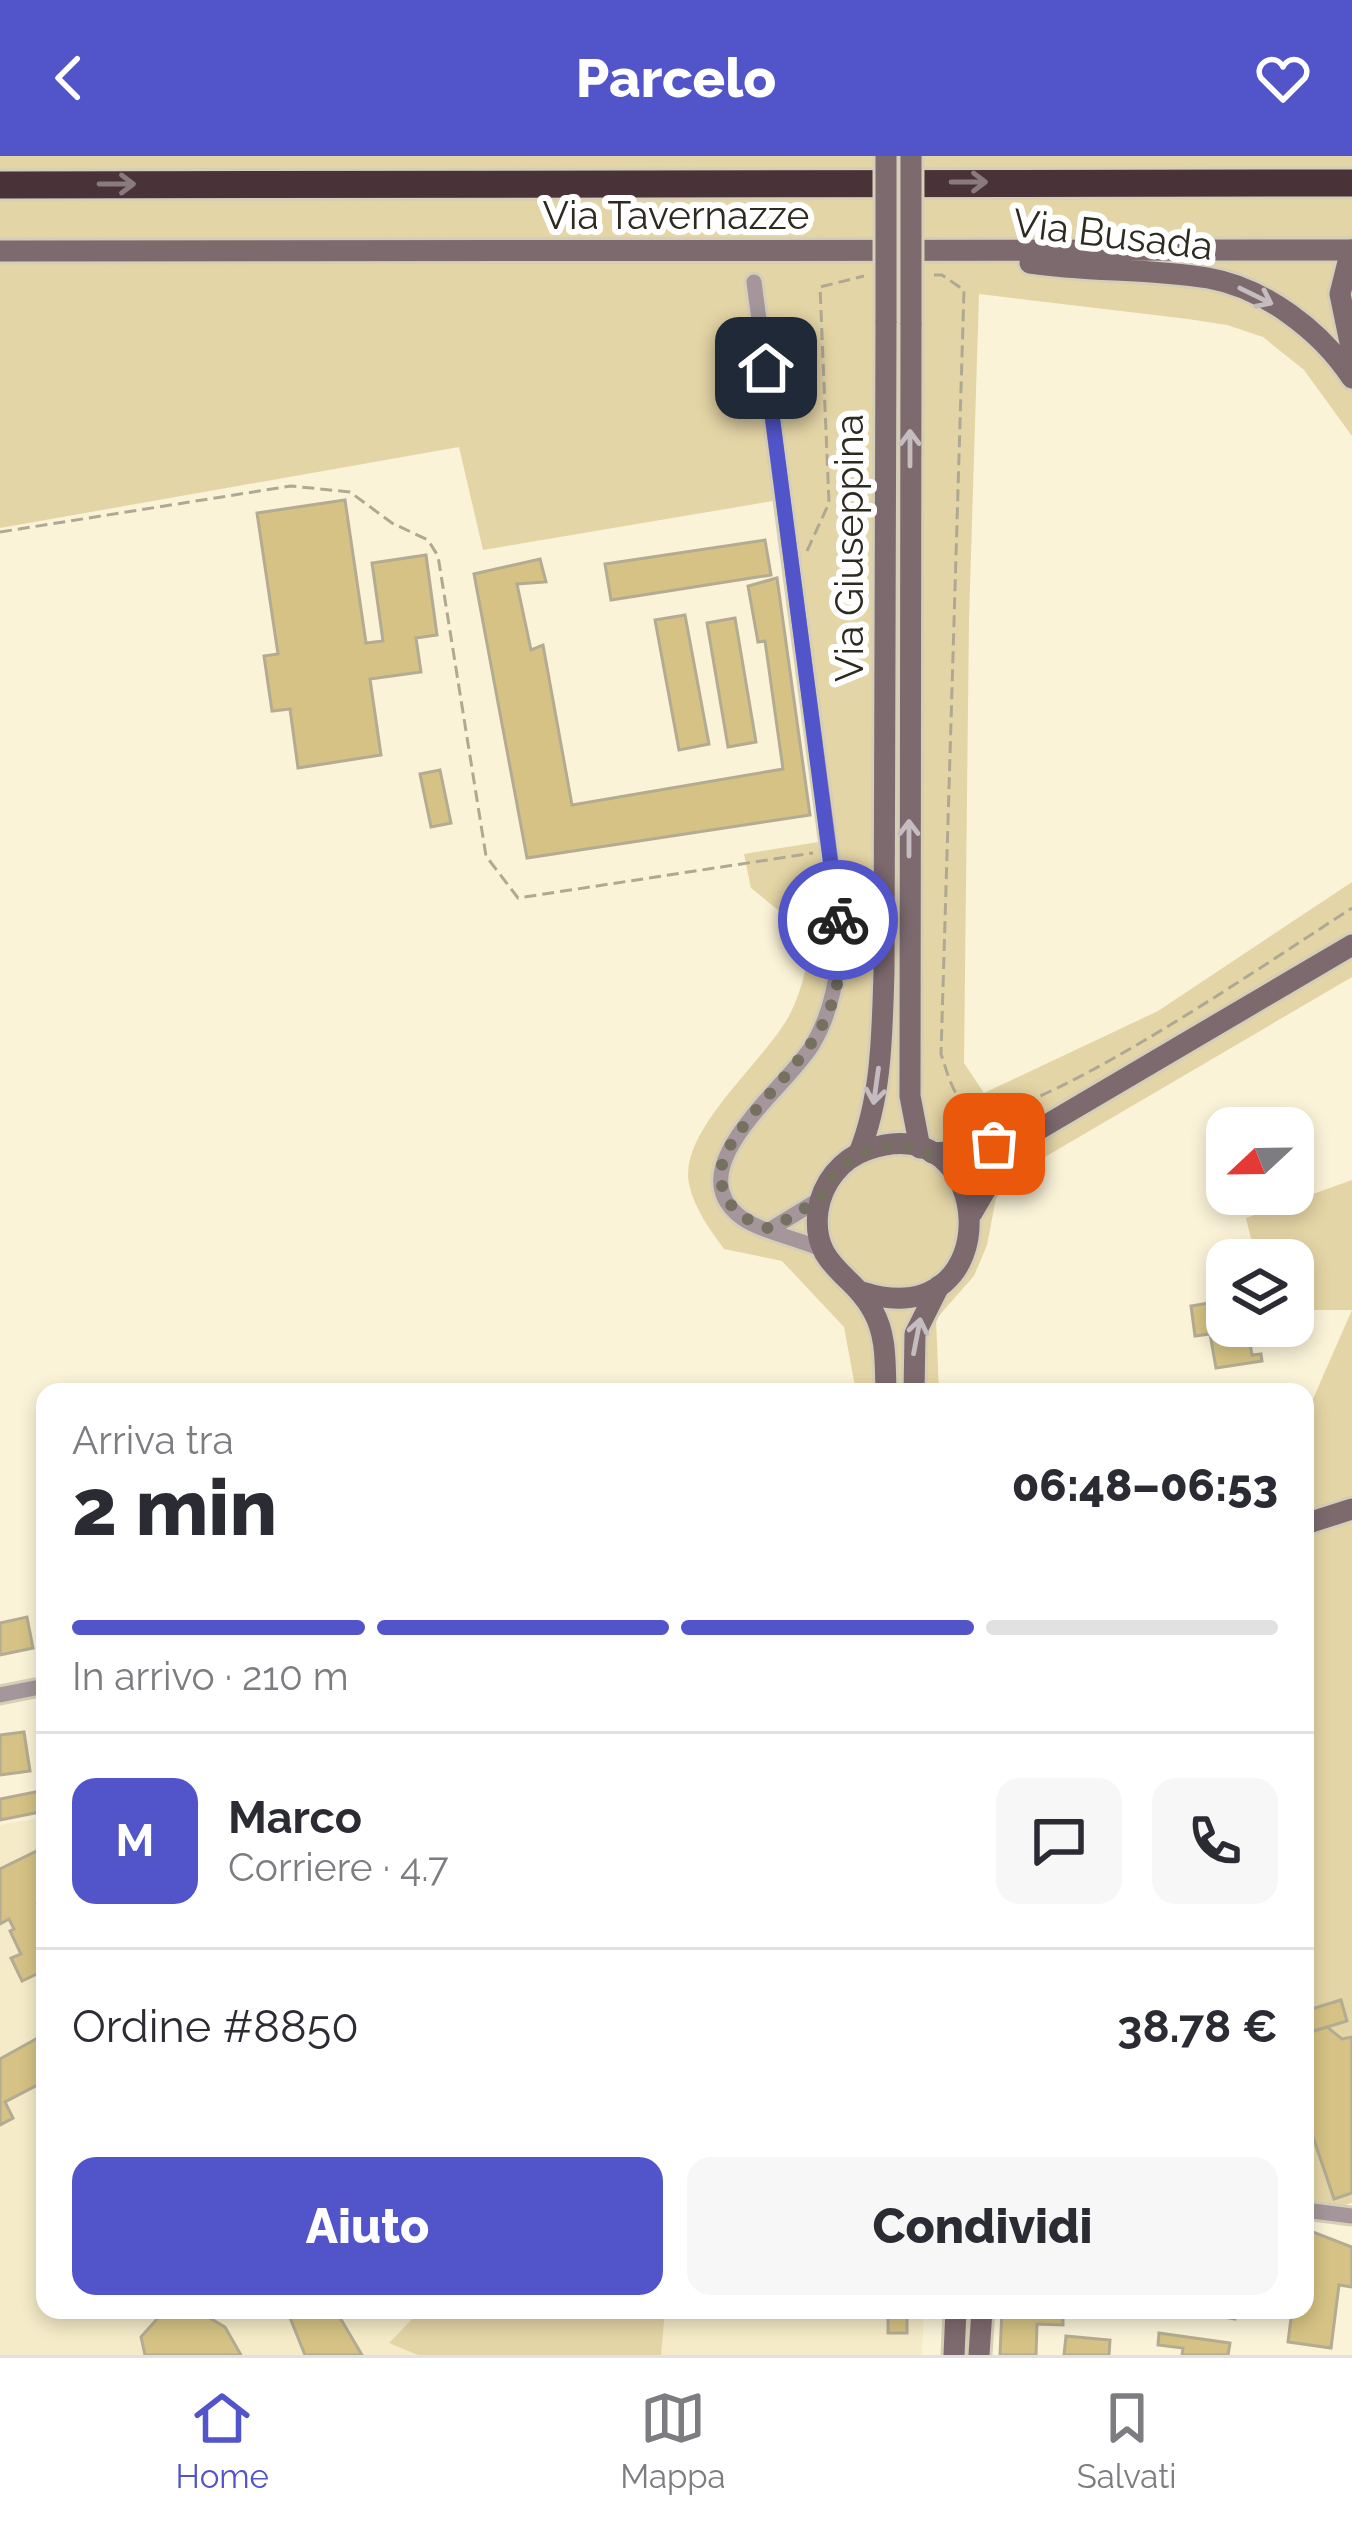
<!DOCTYPE html>
<html lang="it">
<meta charset="utf-8">
<style>
body{margin:0;font-family:Raleway,sans-serif;background:#f7f7f7;color:#2b2b33;height:100vh;display:flex;flex-direction:column;font-size:45px;white-space:nowrap}
*{box-sizing:border-box;margin:0}
p{font-size:39px;color:#7c7c81}
.icon{flex:none;width:66px;height:66px;fill:none;stroke:currentColor;stroke-width:2;stroke-linecap:round;stroke-linejoin:round}
.map{position:relative;flex:1;overflow:hidden}
.drawer{position:absolute;left:36px;top:1227px;width:1278px;height:936px;display:flex;flex-direction:column;background:#fff;border-radius:24px;box-shadow:0 6px 18px #0003}
.drawer>*{flex:none}
.needle{width:78px;rotate:248deg}
.tools{position:absolute;left:1206px;top:951px;display:grid;gap:24px}
.tools a{display:grid;place-items:center;width:108px;height:108px;border-radius:24px;background:#fff;box-shadow:0 6px 18px #0003;font-size:60px}
.pin{position:absolute;display:grid;place-items:center;width:102px;height:102px;color:#fff;margin:-51px;border-radius:24px;box-shadow:0 6px 18px #0006}
.courier{position:absolute;display:grid;place-items:center;width:120px;height:120px;margin:-60px;border:9px solid #5254ca;border-radius:50%;background:#fff;color:#222;box-shadow:0 3px 15px #0007}
.head em{font-style:normal;font-weight:800}
.head div{display:flex;flex-direction:column-reverse}
.head{display:flex;align-items:center;justify-content:space-between;height:204px;padding:0 36px}
h1{font-size:78px;font-weight:800;line-height:90px}
.bar{display:grid;grid-template-columns:repeat(4,1fr);gap:18px 12px;align-content:center;height:144px;padding:0 36px}
.bar i{height:15px;border-radius:9px;background:#e1e1e2}
.bar .current{background:#5254ca}
.bar p{grid-column:span 4}
.line{display:flex;align-items:center;gap:30px;padding:0 36px;border-top:3px solid #e1e1e2}
.line div{flex:1}
.round{display:grid;place-items:center;flex:none;width:126px;height:126px;border-radius:24px;background:#f7f7f7}
.button{display:flex;gap:24px;margin-top:auto;padding:24px 36px}
.button a{flex:1;height:138px;border-radius:24px;background:#5254ca;color:#fff;font-size:48px;font-weight:800;line-height:138px;text-align:center}
.button a+a{background:#f7f7f7;color:#2b2b33}
header{display:flex;justify-content:space-between;align-items:center;height:156px;padding:0 36px;background:#5254ca;color:#fff;font-size:54px;font-weight:800}
.tabs{display:flex;justify-content:space-around;align-items:center;height:168px;border-top:3px solid #e1e1e2;background:#fff;font-size:33px;color:#7c7c81}
.tabs a{display:grid;justify-items:center;gap:6px}
.tabs .current{color:#5254ca}
.map>svg:first-child{display:block}
.built{fill:#f5ebc8}
.green{fill:#e4d5a6}
.building{fill:#d5c284;stroke:#b3ac92;stroke-width:3}
.lines{fill:none;stroke-linecap:round;stroke-linejoin:round}
.street-casing{stroke:#d6cfb7;stroke-width:21}
.secondary-casing{stroke:#d6cfb7;stroke-width:27}
.highway-casing{stroke:#d6cfb7;stroke-width:33}
.path{stroke:#afa994;stroke-width:3;stroke-dasharray:12 6;stroke-linecap:butt}
.street{stroke:#a4969a;stroke-width:15}
.secondary{stroke:#7d6a6f;stroke-width:21}
.highway{stroke:#4a3239;stroke-width:27}
.secondary-bridge-casing{stroke:#d6cfb7;stroke-width:27;stroke-linecap:butt}
.secondary-bridge{stroke:#7d6a6f;stroke-width:21}
.oneway{stroke:#897a7e}
.oneway2{stroke:#c4bcbe}
.done{stroke:#757060;stroke-width:12;stroke-dasharray:0 21.6}
.route{stroke:#5254ca;stroke-width:15}
.labels{text-anchor:middle;dominant-baseline:central;stroke-width:12;stroke-linejoin:round;paint-order:stroke}
.street-label{font-size:39px;fill:#2d2a20;stroke:#fff}
</style>
<header><svg class="icon" aria-label="back" viewBox="0 0 24 24"><path d="M15 5l-7 7 7 7"/></svg>Parcelo<svg class="icon" aria-label="heart" viewBox="0 0 24 24"><path d="M12 20l-8-8c-3-5 5-10 8-4 3-6 11-1 8 4z"/></svg></header>
<div class="map">
<svg width="1352" height="2199" viewBox="0 0 1352 2199">
<rect width="100%" height="100%" fill="#fbf3d8"/>
<path class="built" d="M45,1661V2154H924L922,2199H0V1669Z"/>
<g class="green">
<path d="M0,0H1352V280L1304,214L1263,181L1227,169L1188,163L979,138L969,464L964,907L984,937L1158,855L1352,726V821L1021,1015L996,1042L987,1089L974,1120L936,1163L939,1236H887L885,1221L856,1236L844,1171L782,1105L724,1093C710,1074 694,1052 689,1028C678,974 766,905 790,858C806,827 813,784 809,750L778,754L751,732L744,698L825,685L779,344L483,394L459,291L0,372Z"/>
<path d="M1352,1024V1154H1293V1104H1256L1246,1062Z"/>
<path d="M1352,1154V2047L1341,2050L1305,2045V1261Z"/>
<path d="M421,2154H665L661,2199H418L389,2187Z"/>
</g>
<g class="building">
<path d="M345,344L366,487L383,485L372,407L426,399L437,479L416,482L421,516L370,523L381,599L298,612L290,553L272,555L264,500L278,498L257,357Z"/>
<path d="M765,384L771,419L611,444L605,408Z"/>
<path d="M540,403L546,426L517,428L531,494L543,489L572,649L783,613L765,485L758,486L748,430L777,422L810,659L527,702L474,418Z"/>
<path d="M685,459L709,588L679,594L655,464Z"/>
<path d="M735,462L756,586L728,591L707,467Z"/>
<path d="M440,614L451,667L431,671L420,618Z"/>
<path d="M1227,1144V1170H1247L1252,1199L1261,1198L1262,1205L1216,1212L1210,1178L1195,1180L1191,1150Z"/>
<path d="M27,1461L33,1492L0,1499V1467Z"/>
<path d="M24,1576L30,1615L0,1619V1579Z"/>
<path d="M45,1634V1655L0,1664V1643Z"/>
<path d="M45,1691V1744L37,1747L42,1756L45,1754V1814L22,1825L11,1802L21,1798L10,1775L14,1773L9,1763L0,1768V1713Z"/>
<path d="M1341,1844L1347,1865L1314,1875L1308,1854Z"/>
<path d="M1327,1871L1342,1883L1352,1881V2037L1334,2043L1305,1957V1878Z"/>
<path d="M45,1878V1925L5,1946L13,1962L0,1969V1903Z"/>
<path d="M1305,2073L1352,2091V2131L1339,2129L1331,2192L1288,2186L1292,2154H1305Z"/>
<path d="M165,2154L203,2158L225,2171L241,2199H145L141,2181Z"/>
<path d="M287,2154H354L339,2160L362,2199H305Z"/>
<rect x="888" y="2154" width="19" height="23"/>
<path d="M1002,2154H1063V2169L1037,2168L1036,2199H1000Z"/>
<path d="M1184,2154H1237L1235,2163Z"/>
<path d="M1159,2177L1230,2187L1228,2199H1182L1183,2192L1158,2189Z"/>
<path d="M1066,2180L1110,2184L1109,2199H1064Z"/>
</g>
<g class="lines">
<defs>
<g id="street">
<path d="M754,126L841,780C837,819 833,854 813,888C789,930 680,1008 737,1058C755,1075 799,1082 823,1094"/>
<path d="M771,1073L820,1043"/>
<path d="M0,1539L45,1530"/>
<path d="M1305,2054L1352,2060"/>
</g>
<g id="secondary">
<path d="M1351,94L1340,138L1352,196"/>
<path d="M0,95L1352,94"/>
<path d="M1030,107C1089,116 1149,112 1208,122C1265,132 1321,175 1352,222"/>
<path d="M911,167L910,940L920,992"/>
<path d="M859,997C882,940 882,877 884,816L886,165"/>
<path d="M932,997L965,995L1025,980"/>
<path d="M972,1057L1003,1004L1031,978L1352,789"/>
<path d="M862,1136C1011,1183 997,946 867,994C841,1003 822,1027 818,1055C811,1110 853,1117 873,1155C887,1180 885,1208 886,1236"/>
<path d="M914,1236L915,1178L939,1130"/>
<path d="M1305,1368L1352,1353"/>
<path d="M954,2199L956,2154"/>
<path d="M979,2199L982,2154"/>
</g>
<path id="highway" d="M0,29L1352,27"/>
</defs>
<use href="#street" class="street-casing"/>
<use href="#secondary" class="secondary-casing"/>
<use href="#highway" class="highway-casing"/>
<g class="path">
<path d="M934,119H942L964,134L941,898C948,918 955,953 981,956C1042,963 1289,792 1352,752"/>
<path d="M0,376L291,330L350,336L392,367L428,384L438,400L486,700L518,742L813,697"/>
<path d="M807,395L829,347L820,131L864,120"/>
</g>
<use href="#street" class="street"/>
<use href="#secondary" class="secondary"/>
<use href="#highway" class="highway"/>
<defs>
<g id="secondary-bridge">
<path d="M886,165V0"/>
<path d="M911,167V0"/>
</g>
</defs>
<use href="#secondary-bridge" class="secondary-bridge-casing"/>
<use href="#secondary-bridge" class="secondary-bridge"/>
</g>
<defs><path id="oneway-shaft" d="M-6 0H5M1.5-3L5.5 0L1.5 3" fill="none" stroke-width="1.6" stroke-linecap="round" stroke-linejoin="round" transform="scale(3)"/></defs>
<g class="oneway">
<use href="#oneway-shaft" transform="translate(969 26)"/>
<use href="#oneway-shaft" transform="translate(117 28)"/>
</g>
<g class="oneway2">
<use href="#oneway-shaft" transform="translate(1256 140) rotate(26)"/>
<use href="#oneway-shaft" transform="translate(910 292) rotate(-90)"/>
<use href="#oneway-shaft" transform="translate(909 682) rotate(-90)"/>
<use href="#oneway-shaft" transform="translate(876 930) rotate(98)"/>
<use href="#oneway-shaft" transform="translate(917 1180) rotate(-79)"/>
</g>
<g class="lines">
<path class="done" d="M838,764C855,885 773,913 724,1000C713,1039 734,1062 771,1073L820,1043L835,1016L859,997L899,988L932,998L994,988"/>
<path class="route" d="M766,212L838,764"/>
</g>
<g class="labels">
<g class="street-label">
<text x="676" y="59">Via Tavernazze</text>
<text transform="translate(1113 78) rotate(7)">Via Busada</text>
<text transform="translate(849 392) rotate(-90)">Via Giuseppina</text>
</g>
</g>
</svg>
<div class="tools">
<a><svg class="needle" viewBox="-14 -14 28 28"><path d="M0-13l5 13h-10z" fill="#e53935"/><path d="M0 13l5-13h-10z" fill="#7c7c81"/></svg></a>
<a><svg class="icon" aria-label="layers" viewBox="0 0 24 24"><path d="M12 4l9 5-9 5-9-5zM3 14l9 5 9-5"/></svg></a>
</div>
<div class="pin" style="left:994px;top:988px;background:#ea580c"><svg class="icon" aria-label="bag" viewBox="0 0 24 24"><path d="M5 8h14l-1 12H6zM9 8a3 3 0 0 1 6 0"/></svg></div>
<div class="pin" style="left:766px;top:212px;background:#1f2937"><svg class="icon" aria-label="home" viewBox="0 0 24 24"><path d="M3 11l9-7 9 7M6 9v11h12V9"/></svg></div>
<div class="courier" style="left:838px;top:764px"><svg class="icon" aria-label="bike" viewBox="0 0 24 24"><circle cx="6" cy="16" r="4"/><circle cx="18" cy="16" r="4"/><path d="M6 16l4-8h5l3 8M10 8l3 8H6M13 5h3"/></svg></div>
<section class="drawer">
<div class="head"><div><h1>2 min</h1><p>Arriva tra</p></div><em>06:48–06:53</em></div>
<div class="bar"><i class="current"></i><i class="current"></i><i class="current"></i><i></i><p>In arrivo · 210 m</p></div>
<div class="line" style="height:216px"><b class="round" style="background:#5254ca;color:#fff">M</b><div><b>Marco</b><p>Corriere · 4.7</p></div><a class="round"><svg class="icon" aria-label="chat" viewBox="0 0 24 24"><path d="M4 5h16v11H9l-5 4z"/></svg></a><a class="round"><svg class="icon" aria-label="phone" viewBox="0 0 24 24"><path d="M5 4h4l2 5-3 2q2 4 5 5l2-3 5 2v4C11 20 4 13 5 4z"/></svg></a></div>
<div class="line" style="height:156px"><div>Ordine #8850</div><b>38.78 €</b></div>
<div class="button"><a>Aiuto</a><a>Condividi</a></div>
</section>
</div>
<nav class="tabs">
<a class="current"><svg class="icon" aria-label="home" viewBox="0 0 24 24"><path d="M3 11l9-7 9 7M6 9v11h12V9"/></svg>Home</a>
<a><svg class="icon" aria-label="map" viewBox="0 0 24 24"><path d="M3 6l6-2 6 2 6-2v14l-6 2-6-2-6 2zM9 4v14M15 6v14"/></svg>Mappa</a>
<a><svg class="icon" aria-label="saved" viewBox="0 0 24 24"><path d="M7 4h10v16l-5-4-5 4z"/></svg>Salvati</a>
</nav>
